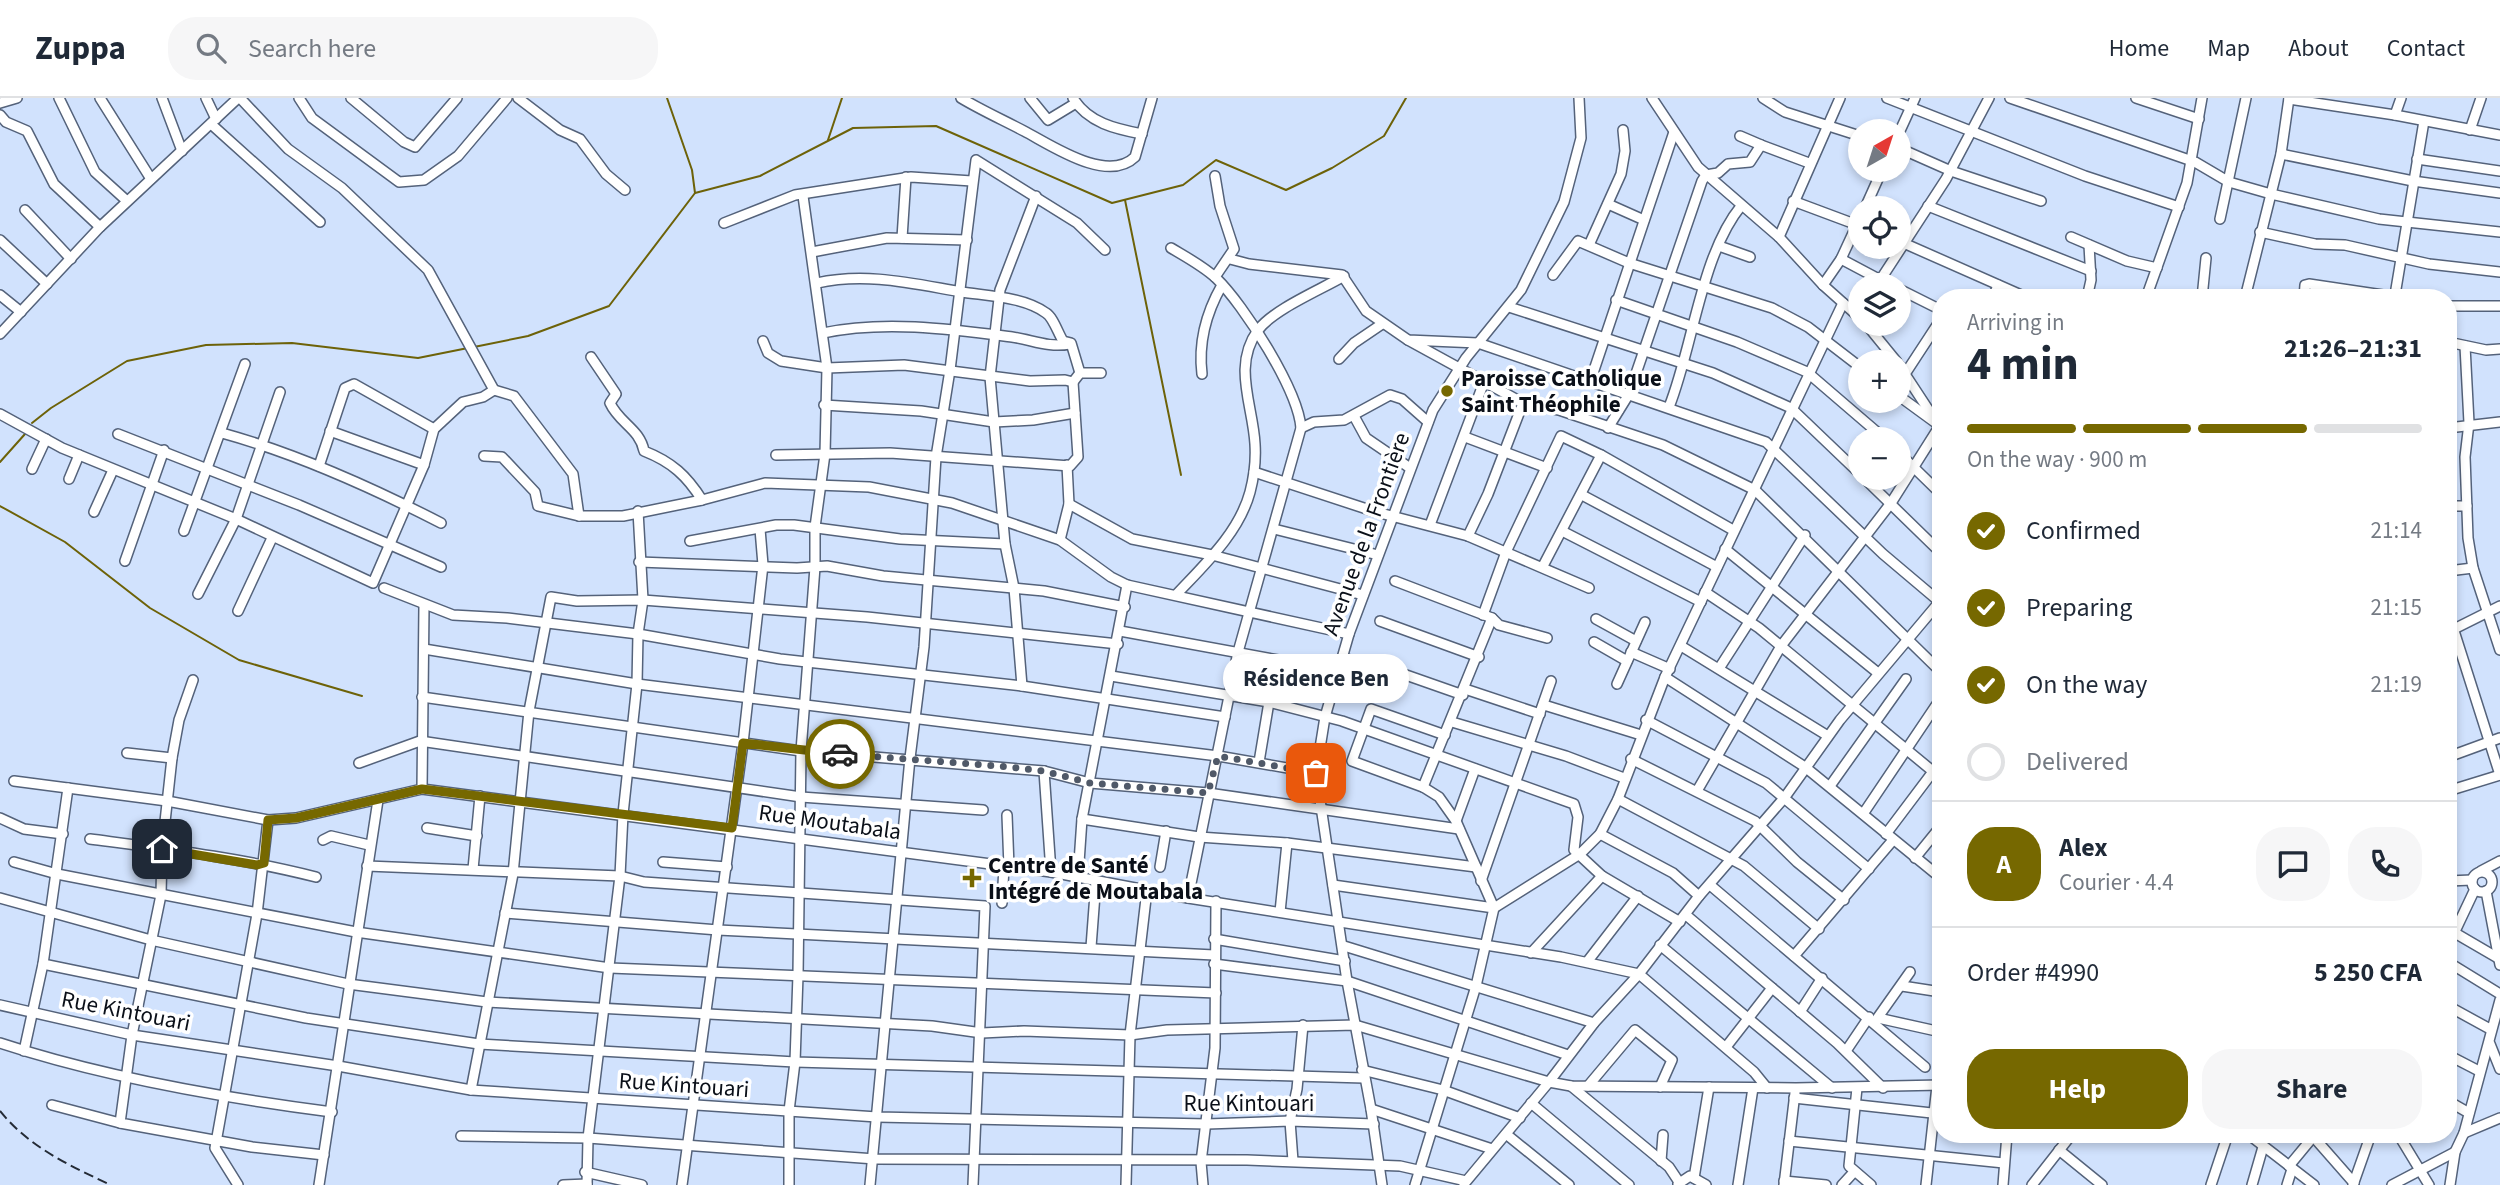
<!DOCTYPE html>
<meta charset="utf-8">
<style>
body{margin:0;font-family:"Source Sans 3",sans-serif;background:#f6f6f7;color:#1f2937;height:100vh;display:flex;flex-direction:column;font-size:26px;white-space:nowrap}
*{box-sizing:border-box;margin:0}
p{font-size:23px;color:#747a83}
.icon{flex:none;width:38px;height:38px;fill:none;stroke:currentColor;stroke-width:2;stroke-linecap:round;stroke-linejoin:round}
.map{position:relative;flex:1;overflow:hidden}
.sheet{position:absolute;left:1932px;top:191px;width:525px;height:854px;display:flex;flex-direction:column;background:#fff;border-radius:28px;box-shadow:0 4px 10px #0003}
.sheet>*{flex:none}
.needle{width:46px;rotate:39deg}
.controls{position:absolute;left:1848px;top:21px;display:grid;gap:14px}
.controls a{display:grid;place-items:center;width:63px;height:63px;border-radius:50%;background:#fff;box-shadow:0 4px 10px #0003;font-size:35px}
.pin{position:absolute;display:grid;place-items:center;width:60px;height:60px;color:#fff;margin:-30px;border-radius:14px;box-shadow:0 4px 10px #0006}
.courier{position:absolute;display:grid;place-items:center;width:70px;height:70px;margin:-35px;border:5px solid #766800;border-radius:50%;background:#fff;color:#222;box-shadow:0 2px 9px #0007}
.bubble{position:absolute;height:49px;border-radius:24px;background:#fff;box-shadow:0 4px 10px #0003;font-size:23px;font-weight:700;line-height:49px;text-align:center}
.overview em{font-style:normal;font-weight:700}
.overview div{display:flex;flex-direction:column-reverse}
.overview{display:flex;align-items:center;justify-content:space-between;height:119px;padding:0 35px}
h1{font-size:46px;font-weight:700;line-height:52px}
.bar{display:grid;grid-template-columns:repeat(4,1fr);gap:10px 7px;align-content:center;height:84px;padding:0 35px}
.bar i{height:9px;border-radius:5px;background:#e0e1e3}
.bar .on{background:#766800}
.bar p{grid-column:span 4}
.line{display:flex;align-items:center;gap:18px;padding:0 35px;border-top:2px solid #e0e1e3}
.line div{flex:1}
.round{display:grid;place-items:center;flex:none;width:74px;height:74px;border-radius:28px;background:#f6f6f7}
ol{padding:0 35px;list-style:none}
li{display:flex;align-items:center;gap:21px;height:77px}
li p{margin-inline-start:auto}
li .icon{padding:7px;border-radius:50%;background:#766800;color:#fff;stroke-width:4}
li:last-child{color:#747a83}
li i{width:38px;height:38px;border:4px solid #e0e1e3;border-radius:50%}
.primary-button{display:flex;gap:14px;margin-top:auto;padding:14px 35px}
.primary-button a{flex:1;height:80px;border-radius:28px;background:#766800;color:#fff;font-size:28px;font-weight:700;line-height:80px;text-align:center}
.primary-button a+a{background:#f6f6f7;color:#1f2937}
header{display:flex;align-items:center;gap:42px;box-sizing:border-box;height:98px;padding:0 35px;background:#fff;border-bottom:2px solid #e0e1e3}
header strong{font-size:33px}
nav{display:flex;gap:38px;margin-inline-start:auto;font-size:24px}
.search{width:490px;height:63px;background:#f6f6f7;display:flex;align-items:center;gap:18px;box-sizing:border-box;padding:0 24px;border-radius:28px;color:#747a83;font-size:26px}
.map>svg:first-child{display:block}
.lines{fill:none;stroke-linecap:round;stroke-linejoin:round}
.stream{stroke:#6d6208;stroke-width:2}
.minor-casing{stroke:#54627a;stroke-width:12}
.minor{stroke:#fff;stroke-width:9}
.rail{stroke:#242b36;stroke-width:2;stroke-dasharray:10 5;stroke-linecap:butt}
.done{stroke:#505968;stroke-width:7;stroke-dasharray:0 12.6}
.route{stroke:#766800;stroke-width:9}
.poi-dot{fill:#766800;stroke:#fff;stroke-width:2.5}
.labels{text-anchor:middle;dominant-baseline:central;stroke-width:7;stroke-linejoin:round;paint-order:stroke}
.poi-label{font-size:23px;font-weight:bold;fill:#0a0f18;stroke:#fff;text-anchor:start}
.street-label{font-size:23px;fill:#0a0f18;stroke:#fff}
</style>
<header>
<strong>Zuppa</strong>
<div class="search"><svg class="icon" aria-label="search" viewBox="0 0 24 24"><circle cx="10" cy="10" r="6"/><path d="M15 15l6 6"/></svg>Search here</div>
<nav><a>Home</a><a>Map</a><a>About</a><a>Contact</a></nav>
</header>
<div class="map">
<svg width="2500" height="1087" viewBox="0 0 2500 1087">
<rect width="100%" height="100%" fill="#d1e2fd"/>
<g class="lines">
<g class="stream">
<path d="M667,0L692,72L695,95"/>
<path d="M828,42L842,0"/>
<path d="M1125,102L1181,377"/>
<path d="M474,249L528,238L609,208L695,95L760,78L853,30L936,28L1112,105L1183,87L1216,62L1286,92L1332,70L1384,38L1406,0"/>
<path d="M32,325L51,310L127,263L206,247L292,245L418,260L468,250"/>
<path d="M0,364L25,336"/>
<path d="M0,408L65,444L150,510L239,562L362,598"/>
</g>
<defs>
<g id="minor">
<path d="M59,0L95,74L127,103"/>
<path d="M100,0L151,81"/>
<path d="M162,0L182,53"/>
<path d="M206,0L216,21"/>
<path d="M240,0L288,51L342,90L428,172L494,292"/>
<path d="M299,0L312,20L399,84L424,82L458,58L507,0"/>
<path d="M351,0L404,44L415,49L457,0"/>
<path d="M518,0L560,32L580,41L606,76L625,92"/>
<path d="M961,0C981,12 1003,22 1024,33C1051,47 1107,86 1135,59L1152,0"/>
<path d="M1030,0L1048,22L1076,5"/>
<path d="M1073,0C1088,25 1116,31 1142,36"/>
<path d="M1652,0L1698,69L1779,139L1823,187L1860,220"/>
<path d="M1763,0L1785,14L1860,38"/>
<path d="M1887,0L2085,78L2179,109"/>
<path d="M2010,0L2195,64L2229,84L2271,96L2379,121L2500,134"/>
<path d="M2136,0L2199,21"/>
<path d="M2289,1L2395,17L2500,37"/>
<path d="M0,5L17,0"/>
<path d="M0,17L6,24L27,33L54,86L100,129"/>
<path d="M2395,17L2401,0"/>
<path d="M211,26L320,124"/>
<path d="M2470,32L2481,0"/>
<path d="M1899,35L1915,0"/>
<path d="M1761,47L1809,65"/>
<path d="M1899,50L1951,73L2041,103"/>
<path d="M2281,56L2413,83L2500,95"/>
<path d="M2417,61L2500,73"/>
<path d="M1793,103L1860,128"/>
<path d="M1608,106L1644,122"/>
<path d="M1928,108L2091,173"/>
<path d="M1865,110L1882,72"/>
<path d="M25,112L71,161"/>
<path d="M2220,121L2246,0"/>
<path d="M724,125L795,97L911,79L972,83"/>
<path d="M2260,134L2315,146L2345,147L2429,166L2500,174"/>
<path d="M1779,139L1840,0"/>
<path d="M2071,139L2127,163L2157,170"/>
<path d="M902,140L906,79"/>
<path d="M0,142L47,186"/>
<path d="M1899,143L2028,200"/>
<path d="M1589,147L1621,76L1625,53L1623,32"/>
<path d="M1719,148L1750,159"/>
<path d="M1171,150C1186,159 1203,168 1216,180C1244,207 1298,292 1301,330L1238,554L1188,800"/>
<path d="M812,154L887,140L967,142"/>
<path d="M1230,161L1249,166L1342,177L1366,213L1408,242L1478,245L1766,344L1883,456L1941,505"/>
<path d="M1841,161L1890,187"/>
<path d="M1553,177L1578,143L1629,165L1772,210L1808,229L1860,269"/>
<path d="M1215,179L1234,151L1220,108L1215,78"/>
<path d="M817,185C867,174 914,186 962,194C989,198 1024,199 1046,215C1053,219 1058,235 1063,243L1071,245L1080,275"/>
<path d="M1823,187L1841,161L1860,120"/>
<path d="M1877,187L1946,81L1989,0"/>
<path d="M1899,191L1941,212"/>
<path d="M0,197L21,214"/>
<path d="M2395,197L2424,23"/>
<path d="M1993,200L1998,187"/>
<path d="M2087,200L2091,182L2089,147"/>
<path d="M2146,200L2187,85L2202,0"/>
<path d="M2202,200L2206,160"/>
<path d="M2245,200L2281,56L2289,0"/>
<path d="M2304,200L2305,187L2309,186L2403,200"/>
<path d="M1616,202L1737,244L1807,274L1885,341"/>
<path d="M2448,208H2500"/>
<path d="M1509,209L1713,275L1791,310L1860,376"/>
<path d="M1866,226L1897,264"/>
<path d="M823,235C884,222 950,231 1012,239C1033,242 1048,250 1070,246"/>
<path d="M0,236L100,129L238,0"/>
<path d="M1408,242L1523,305L1559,312L1663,347L1755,392L1941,574"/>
<path d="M763,243L768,255L781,263L827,270L904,267L1030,283L1065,282L1073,284L1080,275H1101"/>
<path d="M2448,244L2486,252L2500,251"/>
<path d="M2465,248L2469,325L2465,359L2468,440L2473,470L2500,552"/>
<path d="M591,259L616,296L610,305C619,325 640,331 644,353C672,364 687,378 702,402"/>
<path d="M1339,261L1354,245L1382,226"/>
<path d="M1899,267L1941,331"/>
<path d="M1202,276C1198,243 1206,215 1222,187"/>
<path d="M1905,276L1941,221"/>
<path d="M1590,284L1674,34"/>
<path d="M1899,298L1936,325"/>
<path d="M824,307L921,313L994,324L1033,322L1075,315"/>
<path d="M1669,309C1693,249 1701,157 1741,108"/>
<path d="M0,316L62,350L236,421L373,485L424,367L434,331L463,304L483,299L494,292L514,298L573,376L579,418"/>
<path d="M1354,318L1366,340L1410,370"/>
<path d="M1301,330L1314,324L1344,322L1390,297L1402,301L1428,324"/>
<path d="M1608,330L1629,296L1702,83L1706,77L1718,75L1728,66L1750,64L1761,47L1740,38"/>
<path d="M2448,330L2500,324"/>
<path d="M330,333L424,367"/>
<path d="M222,335C298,356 371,389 441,425"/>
<path d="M118,336L299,407L441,469"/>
<path d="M1465,339L1547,370"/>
<path d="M1899,355L1941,396"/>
<path d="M776,357L890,355L1070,368L1078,359L1073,284"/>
<path d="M1601,357L1733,432"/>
<path d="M484,358L502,359L535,394L538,408L579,418H623L702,402L765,385L869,389L952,405L1060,442L1111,479L1127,487L1349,536"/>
<path d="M319,368L345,290L354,286L434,331"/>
<path d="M32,371L46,341"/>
<path d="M1254,374L1376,414L1468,438L1589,490"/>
<path d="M1864,380L1941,455"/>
<path d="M69,381L79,357"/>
<path d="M1582,397L1717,469"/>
<path d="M1069,406L1132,441L1212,457L1363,497"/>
<path d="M2448,408H2467"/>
<path d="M94,414L113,372"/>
<path d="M1430,427L1484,284"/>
<path d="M1274,431L1378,457"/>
<path d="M184,433L245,266"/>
<path d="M1562,433L1701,504"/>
<path d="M1468,438L1488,396L1523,305"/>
<path d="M1060,442L1069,406L1067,367"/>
<path d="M690,443L776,427H794L900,441L1005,446"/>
<path d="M1725,451L1878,575"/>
<path d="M125,463L164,352"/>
<path d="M639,464L797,470L827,468L883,478L1044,493L1125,509"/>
<path d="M2448,473L2473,470"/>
<path d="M1395,483L1492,520L1499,527L1547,540"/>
<path d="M384,490L453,517L507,520L638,536L780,561L1022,588L1225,619"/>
<path d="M1705,494L1759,530L1941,680"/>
<path d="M198,496L236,421L280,294"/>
<path d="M1176,497C1204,467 1239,435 1250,394C1254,379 1256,362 1255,346C1253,307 1232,268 1258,232C1274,211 1320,192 1344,178"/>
<path d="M238,513L272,440"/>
<path d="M2448,514L2500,677"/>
<path d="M1483,517L1506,454L1561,338L1601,357L1543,468"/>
<path d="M1596,521L1636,543"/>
<path d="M1380,523L1479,559"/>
<path d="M1120,533L1278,562L1335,578"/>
<path d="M2448,534L2500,508"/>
<path d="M1594,544L1627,563"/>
<path d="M1681,548L1828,638"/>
<path d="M424,551L637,586L1218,658L1316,675"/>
<path d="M1631,554L1670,571"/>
<path d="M1342,560L1386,570L1463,597"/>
<path d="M1720,569L1805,437"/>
<path d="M1111,578L1269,604L1342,623L1574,706L1578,719L1574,752L1602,778L1680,824"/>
<path d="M1665,579L1805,669L1941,780"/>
<path d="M193,582L179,622L172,660L162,751L161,797L132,937L120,1025L252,1049L324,1057"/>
<path d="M1617,586L1645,524"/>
<path d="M1022,588L1014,490L1005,446L990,279L1000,192L1036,98"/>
<path d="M1465,591L1540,616"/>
<path d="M422,599L801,653L1044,673L1090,685L1208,695L1459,731"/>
<path d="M1544,607L1641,637"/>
<path d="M1646,622L1766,685L1869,771"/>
<path d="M1452,624L1566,658L1624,680"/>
<path d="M2448,645L2452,657"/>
<path d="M127,655L172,660"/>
<path d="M2448,659L2500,640"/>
<path d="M1631,661L1755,723L1797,764L1844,802"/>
<path d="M1259,664L1269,604"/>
<path d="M359,665L420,643L801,699L983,712"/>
<path d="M1044,673L1051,774"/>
<path d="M14,683L167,703L268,722L296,720L422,691L1051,774L1188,800L1561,859L1639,876L1754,974L1767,990"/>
<path d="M1830,688L1906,581"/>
<path d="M1423,689L1492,520"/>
<path d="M422,691L424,508"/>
<path d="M1697,693L1781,548L1891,405L1939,329"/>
<path d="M2448,693L2500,677"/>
<path d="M1618,701L1744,768L1819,831"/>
<path d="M1863,716L1941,600"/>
<path d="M1007,717L1009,769"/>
<path d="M0,720L24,731L63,736"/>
<path d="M1082,721L1199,739L1287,745L1476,769"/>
<path d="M1456,723L1475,671"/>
<path d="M427,730L477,738"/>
<path d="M1600,736L1673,775L1699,798"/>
<path d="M1886,736L1941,663"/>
<path d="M90,741C166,751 242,760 316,779"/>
<path d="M323,742L331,738L369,747"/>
<path d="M1915,760L1941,728"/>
<path d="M14,764L57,776L356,834L610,870L1216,895"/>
<path d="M663,764L727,769"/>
<path d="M367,768L620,778L644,784L985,808L973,1087"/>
<path d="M1160,769L1166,733"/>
<path d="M473,771L480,698"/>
<path d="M2481,773L2500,763"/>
<circle cx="2482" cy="784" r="10"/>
<path d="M1078,779L1082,721L1127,487"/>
<path d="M1481,783L1551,583"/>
<path d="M2448,783L2472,782"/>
<path d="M1333,787L1494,810L1580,756L1600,736L1618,701L1665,579L1843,205"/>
<path d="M1710,787L1925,969"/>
<path d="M2486,793L2500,867"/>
<path d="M0,800L151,842L348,886L487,904L932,928L982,935L1024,933L1130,937L1167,932L1355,927L1549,984L1571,988L1796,990L1941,987"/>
<path d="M1002,805L1004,769"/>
<path d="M1280,814L1287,745"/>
<path d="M505,815L718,832L1214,857"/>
<path d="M1686,817L1837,945L1883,990"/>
<path d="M2455,835L2498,860"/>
<path d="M1214,841L1345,863"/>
<path d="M1660,847L1832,990"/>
<path d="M1344,848L1594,925"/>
<path d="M2448,848L2475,791"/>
<path d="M1091,849L1096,783"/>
<path d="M1531,855L1602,778"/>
<path d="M1794,858L1893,742"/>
<path d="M1587,864L1638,798"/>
<path d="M2448,864L2500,896"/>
<path d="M43,866L306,920L479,946L795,964L1364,980"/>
<path d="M1214,866L1347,883L1568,957"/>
<path d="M1902,888L1941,894"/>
<path d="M0,907L132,937L338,968L471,992L877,1019L1207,1026L1290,1023L1374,1026"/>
<path d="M2448,908L2490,931"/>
<path d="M1800,914L1822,880"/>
<path d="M1878,920L1941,934"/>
<path d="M1876,922L1910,874"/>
<path d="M0,945C103,979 224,1000 332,1014"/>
<path d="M2490,946L2500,971"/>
<path d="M1726,949L1772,890"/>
<path d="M24,953L43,866L68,690"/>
<path d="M1846,953L1869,919"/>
<path d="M2448,957L2479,973"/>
<path d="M1362,972L1443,992L1520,1020"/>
<path d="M1571,988L1669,1069L1679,1084"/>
<path d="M1588,988L1635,932L1672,962L1660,989"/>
<path d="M1857,990L1849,1068L1871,1087"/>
<path d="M471,992L513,776L529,613L551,499L577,503L643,502L867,519L1118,546"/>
<path d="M1794,1000L1941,1016"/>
<path d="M2448,1003L2469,1015"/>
<path d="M1531,1005L1629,1087"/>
<path d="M52,1007L120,1025"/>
<path d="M1371,1011L1492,1051"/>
<path d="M2464,1035L2500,1020"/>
<path d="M1506,1036L1569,1087"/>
<path d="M2248,1036L2314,1087"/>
<path d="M2311,1036L2354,1085"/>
<path d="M2398,1036L2429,1087"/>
<path d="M461,1038L588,1040L875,1061L1247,1062L1400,1068L1466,1083"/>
<path d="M1789,1043L2004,1065"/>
<path d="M2059,1052L2102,1087"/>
<path d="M1293,1063L1290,1023L1297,991L1303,927"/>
<path d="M1661,1063L1663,1037"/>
<path d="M2289,1068L2313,1039"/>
<path d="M585,1074L642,1087"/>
<path d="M1694,1080L1709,989"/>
<path d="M1784,1083L1826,1087"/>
<path d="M1464,1086L1549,984L1594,925L1639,876L1699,798L1785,699L1840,622L1941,502"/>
<path d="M1678,1086L1690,1078L1706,1087"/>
<path d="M238,1087L215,1050L257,816L268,722"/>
<path d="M319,1087L378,702"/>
<path d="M563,1087L587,1086"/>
<path d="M587,1087L588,1040L620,778L623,716L637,586L638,536L643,502L638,413"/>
<path d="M682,1087L743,645L763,467L760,431"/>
<path d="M789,1087V1013L795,964L798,877L801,653L815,469V429L825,356L827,270L803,98"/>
<path d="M870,1087L910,660L924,549L936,359L950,272L976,62L1077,125L1105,152"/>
<path d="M1126,1087L1130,937L1147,792"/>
<path d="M1203,1087L1201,1064L1215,950L1216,803"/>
<path d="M1382,1087L1371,1011L1347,883L1316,675L1325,619L1349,536L1433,312L1466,260L1521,192L1564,104L1581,40L1579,0"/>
<path d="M1415,1087L1476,888L1494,810L1456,723L1439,699L1423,689L1352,663L1371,611L1445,637"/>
<path d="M1738,1087L1753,990"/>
<path d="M1784,1087L1795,995"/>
<path d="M1842,1087L1853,1075"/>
<path d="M1926,1087L1937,988"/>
<path d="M2003,1087L2007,1036"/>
<path d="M2032,1087L2072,1036"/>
<path d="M2211,1087L2228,1036"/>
<path d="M2252,1087L2263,1049"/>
<path d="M2287,1087L2292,1071"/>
<path d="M2353,1087L2371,1036"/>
<path d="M2392,1087L2455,1054"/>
<path d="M2450,1087L2455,1054L2464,1035L2500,902"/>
</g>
</defs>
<use href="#minor" class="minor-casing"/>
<use href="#minor" class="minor"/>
<path class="rail" d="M0,1013C29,1049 70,1068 111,1087"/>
</g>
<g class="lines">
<path class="done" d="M840,656L999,668L1044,673L1090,685L1208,695L1218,658L1316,675"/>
<path class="route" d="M162,751L257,767L264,765L268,722L296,720L422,691L732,730L743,645L840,656"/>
</g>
<g class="poi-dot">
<circle cx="1447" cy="293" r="7"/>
<path d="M968.5 769.5h7v7h7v7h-7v7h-7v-7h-7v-7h7z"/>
</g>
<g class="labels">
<g class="poi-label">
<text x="1461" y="280">Paroisse Catholique<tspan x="1461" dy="26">Saint Théophile</tspan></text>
<text x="988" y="767">Centre de Santé<tspan x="988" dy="26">Intégré de Moutabala</tspan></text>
</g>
<g class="street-label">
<text transform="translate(1366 436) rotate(-70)">Avenue de la Frontière</text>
<text transform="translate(830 724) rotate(8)">Rue Moutabala</text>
<text transform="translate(126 913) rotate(11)">Rue Kintouari</text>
<text transform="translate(684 987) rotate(4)">Rue Kintouari</text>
<text x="1249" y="1005">Rue Kintouari</text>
</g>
</g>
</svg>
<div class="controls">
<a><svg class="needle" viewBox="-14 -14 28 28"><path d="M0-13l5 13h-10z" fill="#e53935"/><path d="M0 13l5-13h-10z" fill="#747a83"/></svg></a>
<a><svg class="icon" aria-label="locate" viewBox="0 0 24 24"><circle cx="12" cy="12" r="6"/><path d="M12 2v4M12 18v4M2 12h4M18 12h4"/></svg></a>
<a><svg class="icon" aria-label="layers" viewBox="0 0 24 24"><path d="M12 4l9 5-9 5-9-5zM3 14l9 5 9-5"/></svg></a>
<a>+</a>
<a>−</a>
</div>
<div class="pin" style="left:1316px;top:675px;background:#ea580c"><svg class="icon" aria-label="bag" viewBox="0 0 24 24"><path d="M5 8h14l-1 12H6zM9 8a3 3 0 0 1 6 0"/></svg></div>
<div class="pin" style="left:162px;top:751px;background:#1f2937"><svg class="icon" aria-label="home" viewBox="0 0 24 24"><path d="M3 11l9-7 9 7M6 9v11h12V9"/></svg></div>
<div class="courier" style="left:840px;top:656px"><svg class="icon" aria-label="car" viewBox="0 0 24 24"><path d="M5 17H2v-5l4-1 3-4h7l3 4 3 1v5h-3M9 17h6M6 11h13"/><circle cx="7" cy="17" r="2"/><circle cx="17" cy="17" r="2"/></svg></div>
<div class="bubble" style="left:1223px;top:556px;width:186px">Résidence Ben</div>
<section class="sheet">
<div class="overview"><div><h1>4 min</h1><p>Arriving in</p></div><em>21:26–21:31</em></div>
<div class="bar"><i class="on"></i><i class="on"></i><i class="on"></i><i></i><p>On the way · 900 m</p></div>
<ol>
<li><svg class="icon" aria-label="check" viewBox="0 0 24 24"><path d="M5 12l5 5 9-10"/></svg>Confirmed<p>21:14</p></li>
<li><svg class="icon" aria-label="check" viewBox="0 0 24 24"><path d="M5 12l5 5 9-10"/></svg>Preparing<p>21:15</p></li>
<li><svg class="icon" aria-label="check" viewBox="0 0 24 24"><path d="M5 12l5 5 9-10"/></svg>On the way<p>21:19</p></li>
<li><i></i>Delivered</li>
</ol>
<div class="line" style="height:126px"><b class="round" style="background:#766800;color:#fff">A</b><div><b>Alex</b><p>Courier · 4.4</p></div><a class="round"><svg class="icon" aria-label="chat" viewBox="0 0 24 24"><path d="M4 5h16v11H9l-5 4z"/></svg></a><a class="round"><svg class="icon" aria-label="phone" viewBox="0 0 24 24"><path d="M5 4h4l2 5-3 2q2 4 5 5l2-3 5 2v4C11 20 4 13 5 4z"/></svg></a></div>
<div class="line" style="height:91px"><div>Order #4990</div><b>5 250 CFA</b></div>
<div class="primary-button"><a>Help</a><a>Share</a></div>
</section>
</div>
